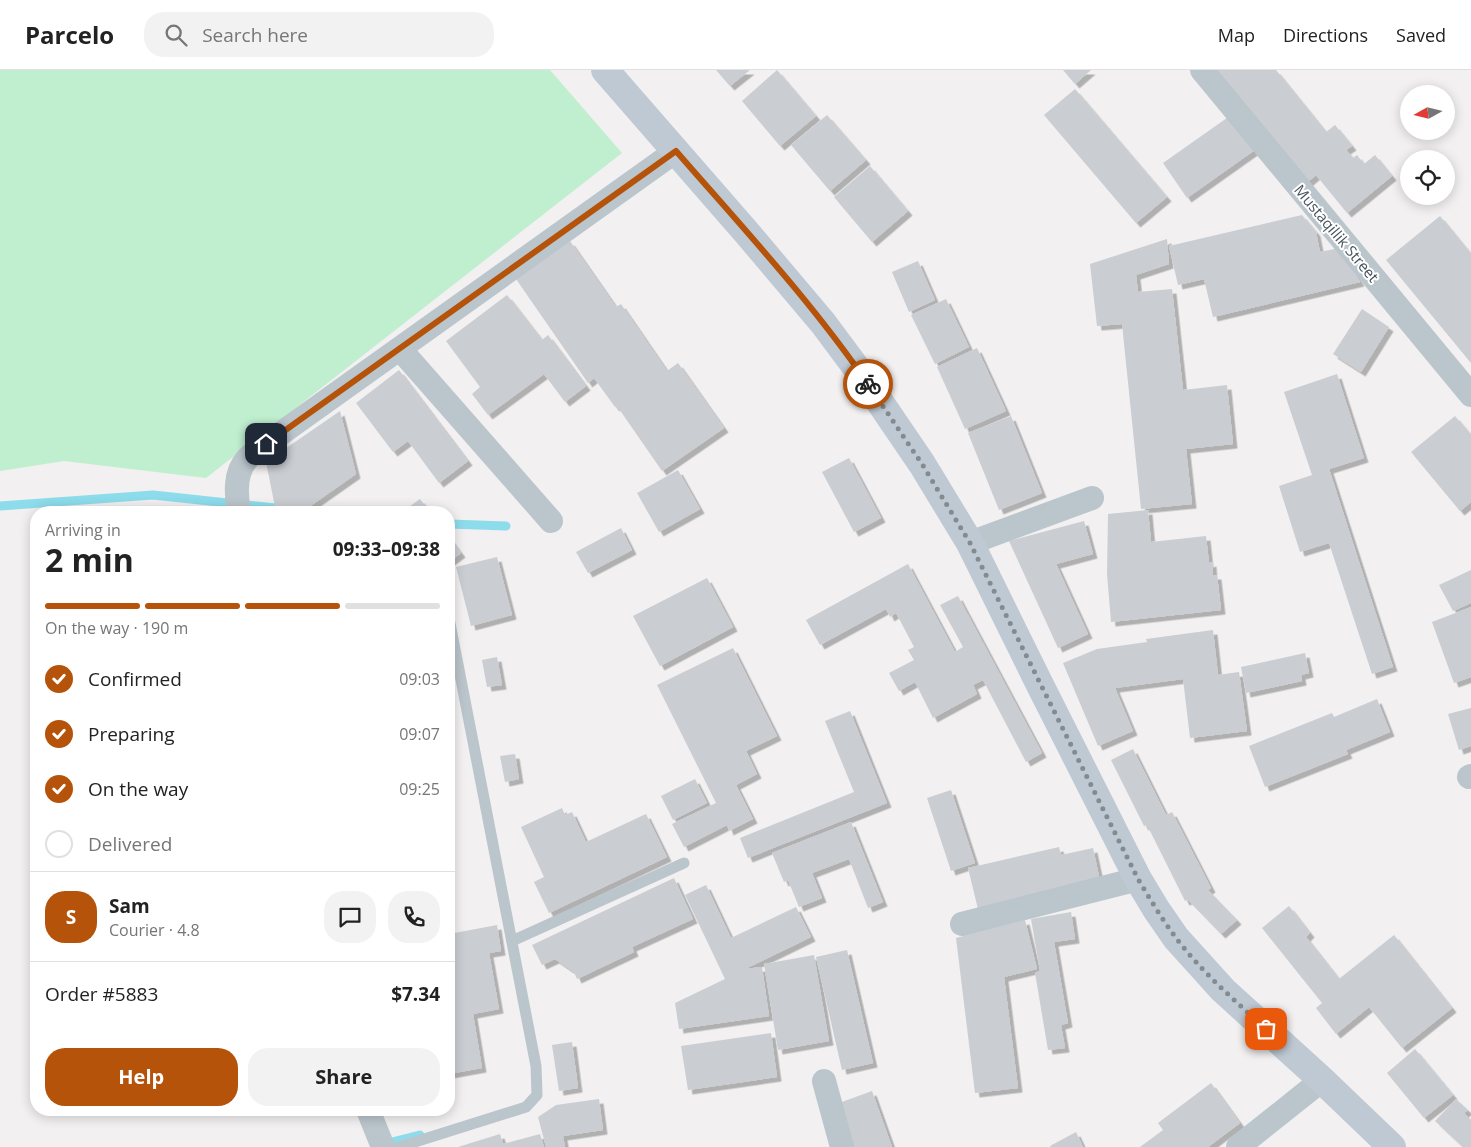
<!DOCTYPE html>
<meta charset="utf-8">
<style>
body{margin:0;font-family:"Open Sans",sans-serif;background:#f2f2f2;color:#222;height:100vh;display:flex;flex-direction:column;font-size:19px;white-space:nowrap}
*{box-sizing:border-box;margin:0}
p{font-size:16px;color:#767676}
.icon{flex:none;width:28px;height:28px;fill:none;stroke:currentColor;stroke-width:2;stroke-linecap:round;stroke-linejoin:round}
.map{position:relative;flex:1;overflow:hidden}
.sheet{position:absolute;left:30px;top:436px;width:425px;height:610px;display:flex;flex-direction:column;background:#fff;border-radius:20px;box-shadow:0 2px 12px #0003}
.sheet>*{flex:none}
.needle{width:32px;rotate:262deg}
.fabs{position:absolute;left:1400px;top:15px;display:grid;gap:10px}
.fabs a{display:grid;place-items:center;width:55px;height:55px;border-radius:50%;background:#fff;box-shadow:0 2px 12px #0003;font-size:25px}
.pin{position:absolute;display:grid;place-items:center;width:42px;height:42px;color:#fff;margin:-21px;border-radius:10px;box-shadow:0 2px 8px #0006}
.courier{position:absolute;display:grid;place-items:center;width:50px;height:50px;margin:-25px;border:4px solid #b45309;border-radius:50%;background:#fff;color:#222;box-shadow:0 1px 6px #0007}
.overview em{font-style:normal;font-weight:700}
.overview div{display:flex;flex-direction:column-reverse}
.overview{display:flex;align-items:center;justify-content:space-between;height:85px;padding:0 15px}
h1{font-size:32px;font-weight:700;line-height:38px}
.bar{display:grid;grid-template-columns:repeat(4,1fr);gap:8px 5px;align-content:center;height:60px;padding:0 15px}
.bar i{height:6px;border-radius:4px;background:#e0e0e0}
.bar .current{background:#b45309}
.bar p{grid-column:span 4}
.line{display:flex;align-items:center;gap:12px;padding:0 15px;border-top:1px solid #e0e0e0}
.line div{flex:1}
.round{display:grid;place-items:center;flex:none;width:52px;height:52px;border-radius:20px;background:#f2f2f2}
ol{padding:0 15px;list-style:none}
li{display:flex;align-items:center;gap:15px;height:55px}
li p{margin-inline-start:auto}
li .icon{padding:5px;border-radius:50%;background:#b45309;color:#fff;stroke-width:4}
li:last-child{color:#767676}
li i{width:28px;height:28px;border:2px solid #e0e0e0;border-radius:50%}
.cta{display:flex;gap:10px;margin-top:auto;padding:10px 15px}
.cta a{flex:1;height:58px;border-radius:20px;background:#b45309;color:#fff;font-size:20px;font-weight:700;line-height:58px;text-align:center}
.cta a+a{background:#f2f2f2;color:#222}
header{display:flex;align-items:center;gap:30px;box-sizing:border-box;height:70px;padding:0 25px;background:#fff;border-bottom:1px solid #e0e0e0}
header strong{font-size:24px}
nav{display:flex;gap:28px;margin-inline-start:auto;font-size:18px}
.search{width:350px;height:45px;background:#f2f2f2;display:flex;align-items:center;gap:12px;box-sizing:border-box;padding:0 18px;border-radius:20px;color:#767676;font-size:19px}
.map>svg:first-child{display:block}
.green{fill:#bfefcf}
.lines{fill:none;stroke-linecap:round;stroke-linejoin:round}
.stream{stroke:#8ddceb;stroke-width:9}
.building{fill:#cacdd2;filter:url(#shadow)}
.lane{stroke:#bbc5cc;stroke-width:11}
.street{stroke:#bbc5cc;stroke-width:24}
.secondary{stroke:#bec9d3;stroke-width:28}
.done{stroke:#848b90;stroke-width:5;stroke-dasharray:0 9}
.route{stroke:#b45309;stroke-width:6}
.labels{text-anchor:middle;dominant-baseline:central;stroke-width:4;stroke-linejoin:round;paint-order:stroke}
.street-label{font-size:15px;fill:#48545d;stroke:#fff}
</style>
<header>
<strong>Parcelo</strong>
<div class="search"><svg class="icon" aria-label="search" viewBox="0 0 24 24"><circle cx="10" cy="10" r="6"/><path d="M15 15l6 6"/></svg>Search here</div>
<nav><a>Map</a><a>Directions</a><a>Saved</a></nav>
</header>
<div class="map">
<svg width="1471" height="1077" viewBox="0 0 1471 1077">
<defs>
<filter id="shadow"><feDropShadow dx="4.5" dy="4.5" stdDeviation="0" flood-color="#0004"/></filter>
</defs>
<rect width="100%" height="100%" fill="#f2f0f0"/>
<path class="green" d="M0,0H550L622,83L206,408L64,391L0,401Z"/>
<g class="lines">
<g class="stream">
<path d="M0,436L153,425L312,442"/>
<path d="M449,454L506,456"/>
<path d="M384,1074L420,1065"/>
</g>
</g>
<g class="building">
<path d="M716,0H750L730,16Z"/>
<path d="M777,0L816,46L780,76L742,31Z"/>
<path d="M1063,0H1091L1075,14Z"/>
<path d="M1209,0H1276L1326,62L1335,55L1352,76L1346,80L1353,88L1357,85L1364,94L1375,85L1392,106L1347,143L1316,105L1303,116Z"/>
<path d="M1075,19L1167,127L1136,153L1044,45Z"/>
<path d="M1234,43L1259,77L1187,128L1163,93Z"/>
<path d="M827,45L866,90L830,121L791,75Z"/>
<path d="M870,96L908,141L872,172L834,127Z"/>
<path d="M1302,145L1316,162L1320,182L1339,178L1360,212L1213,247L1204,209L1178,215L1169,176Z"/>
<path d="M1440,146L1471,184V293L1386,190Z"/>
<path d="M1167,169L1169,194L1136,205L1138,222L1172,219L1183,320L1227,315L1233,374L1186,379L1192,434L1141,439L1122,254L1097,256L1090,194Z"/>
<path d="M570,171L616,237L621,234L667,301L678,293L724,358L662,401L617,336L615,337L594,308L588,313L516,209Z"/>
<path d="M918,191L935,230L909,242L892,202Z"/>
<path d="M507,225L542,270L548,265L586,316L565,332L544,304L488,345L472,324L480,317L446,271Z"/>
<path d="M946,229L969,277L935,294L911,245Z"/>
<path d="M1362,239L1389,257L1361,302L1333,284Z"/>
<path d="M977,278L1006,341L965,359L937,297Z"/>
<path d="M399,300L468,391L439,413L408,371L393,382L356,333Z"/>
<path d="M1337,304L1364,388L1329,399L1393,597L1372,604L1329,473L1300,482L1279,416L1312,405L1284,322Z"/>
<path d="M340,341L356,404L309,437L310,442H276L266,392Z"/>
<path d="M1011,346L1042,423L999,440L968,363Z"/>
<path d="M1455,346L1471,365V432L1460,441L1411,382Z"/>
<path d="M849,388L881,448L854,462L822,402Z"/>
<path d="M678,400L700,439L659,462L637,423Z"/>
<path d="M420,429L430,442H402Z"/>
<path d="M1148,440L1151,472L1206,466L1209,493L1212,492L1213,505H1217L1221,540L1111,552L1107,504L1108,444Z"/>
<path d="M1084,451L1093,484L1056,494L1088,564L1058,578L1009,471Z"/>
<path d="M621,458L632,480L588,503L576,482Z"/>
<path d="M449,467L461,483L449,492Z"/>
<path d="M497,487L512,545L471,556L456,497Z"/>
<path d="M908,494L955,582L963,577L940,535L958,526L1042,683L1026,692L983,610L973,615L977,624L933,648L915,612L899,621L889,603L914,590L908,580L914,577L896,543L890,547L886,539L820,575L806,550Z"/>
<path d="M1471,500V533L1453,541L1439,515Z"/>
<path d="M707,508L733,557L660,596L633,546Z"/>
<path d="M1471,537V607L1454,613L1432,552Z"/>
<path d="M1213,560L1218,605L1239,602L1247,661L1190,668L1183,609L1115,618L1133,661L1098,676L1063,593L1097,579L1147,572L1146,569Z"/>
<path d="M733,578L777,666L746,681L757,704L736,715L753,749L729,761L727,755L684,777L672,754L716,733L657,615Z"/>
<path d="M1305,583L1309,603L1301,605L1302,611L1246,623L1241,597Z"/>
<path d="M497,587L502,615L487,617L482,590Z"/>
<path d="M1377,629L1390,662L1346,680L1348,684L1265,717L1249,676L1332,643L1334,647Z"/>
<path d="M1471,638V676L1459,680L1448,644Z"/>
<path d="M850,641L887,733L748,788L740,768L854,722L825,651Z"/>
<path d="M1133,679L1166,745L1172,742L1211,818L1208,820L1237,850L1221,864L1188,830L1185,831L1147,755L1144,756L1111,690Z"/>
<path d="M515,684L519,709L505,712L500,686Z"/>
<path d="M695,709L707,733L673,750L661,726Z"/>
<path d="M951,720L975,793L951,801L927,728Z"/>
<path d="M562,738L565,745L572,742L586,772L646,744L667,787L549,843L534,812L544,807L521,757Z"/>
<path d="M851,752L883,832L868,838L849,789L812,803L822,828L799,837L788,810L784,812L772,783Z"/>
<path d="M1059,777L1061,785L1093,778L1100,811L978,839L968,798Z"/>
<path d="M674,808L693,849L632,877L634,882L577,909L574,902L555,889L542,895L532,875Z"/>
<path d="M706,815L731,868L796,837L811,867L745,899L762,897L769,946L679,959L675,933L725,909L685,825Z"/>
<path d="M1289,836L1310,863L1306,867L1339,909L1394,865L1452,938L1402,978L1369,937L1336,964L1316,938L1322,933L1262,858Z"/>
<path d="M1071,842L1075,869L1054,872L1068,953L1061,955L1065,978L1048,980L1035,903L1040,901L1031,849Z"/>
<path d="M1025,850L1037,899L1004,907L1018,1018L975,1023L956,868Z"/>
<path d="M497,855L501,881L489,883L499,939L473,944L482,998L449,1004V922L453,921L449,898V864Z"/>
<path d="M847,880L873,993L842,1000L816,887Z"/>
<path d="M814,885L829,971L778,980L764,894Z"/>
<path d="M771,963L777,1007L688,1020L681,976Z"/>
<path d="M572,972L578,1018L559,1021L552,975Z"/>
<path d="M1415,979L1453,1025L1424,1048L1387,1003Z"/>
<path d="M1211,1013L1240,1053L1208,1077H1140L1163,1060L1158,1053Z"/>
<path d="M872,1021L892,1077H850L839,1033Z"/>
<path d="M599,1029L603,1060L563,1066L565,1077H546L538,1047L556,1035Z"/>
<path d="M1456,1029L1468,1040L1464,1043L1471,1050V1077H1463L1435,1051Z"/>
<path d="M1076,1062L1083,1077H1051L1050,1076Z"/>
<path d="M500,1064L503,1074L540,1064L544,1077H458Z"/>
</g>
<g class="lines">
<g class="lane">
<path d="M512,871L684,793"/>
<path d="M399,1077L526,1037L537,1025L536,996L449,548"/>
</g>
<g class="street">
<path d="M1202,0L1471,325"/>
<path d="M400,279L551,451"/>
<path d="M239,442C236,425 234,403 247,389C252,383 260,379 266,374L676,81"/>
<path d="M970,473L1092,428"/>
<path d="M1469,707L1471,706"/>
<path d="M962,854L1138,809"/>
<path d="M824,1011L842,1077"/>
<path d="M368,1040L383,1077"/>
<path d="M1238,1077L1322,1010"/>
</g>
<path class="secondary" d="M605,0L747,163L823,253L858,300L922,394L970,473L1039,613L1138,809L1156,839L1176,868L1223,920L1322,1010L1392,1077"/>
</g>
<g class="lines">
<path class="done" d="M868,314L922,394L970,473L1138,809C1150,829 1162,849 1176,868C1202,902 1234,930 1266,959"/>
<path class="route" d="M266,374L676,81C742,157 811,231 868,314"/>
</g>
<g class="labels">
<g class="street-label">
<text transform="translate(1337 163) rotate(50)">Mustaqillik Street</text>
</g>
</g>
</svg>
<div class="fabs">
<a><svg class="needle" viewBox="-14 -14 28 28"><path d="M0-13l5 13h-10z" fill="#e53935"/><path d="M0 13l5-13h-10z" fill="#767676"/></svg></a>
<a><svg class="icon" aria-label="locate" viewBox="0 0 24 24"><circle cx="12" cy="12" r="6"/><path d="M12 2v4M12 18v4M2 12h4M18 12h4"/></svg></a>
</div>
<div class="pin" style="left:1266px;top:959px;background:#ea580c"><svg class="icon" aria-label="bag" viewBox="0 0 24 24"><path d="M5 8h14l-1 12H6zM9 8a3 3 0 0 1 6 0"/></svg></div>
<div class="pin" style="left:266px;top:374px;background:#1f2937"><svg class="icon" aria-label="home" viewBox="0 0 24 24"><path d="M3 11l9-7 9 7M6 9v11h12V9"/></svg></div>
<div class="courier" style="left:868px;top:314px"><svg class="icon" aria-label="bike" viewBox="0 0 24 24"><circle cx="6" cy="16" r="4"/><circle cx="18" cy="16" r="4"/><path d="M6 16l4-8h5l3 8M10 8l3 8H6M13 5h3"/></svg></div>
<section class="sheet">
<div class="overview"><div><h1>2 min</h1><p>Arriving in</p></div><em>09:33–09:38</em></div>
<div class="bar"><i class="current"></i><i class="current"></i><i class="current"></i><i></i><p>On the way · 190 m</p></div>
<ol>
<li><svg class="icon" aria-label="check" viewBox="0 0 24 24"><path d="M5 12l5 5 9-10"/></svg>Confirmed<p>09:03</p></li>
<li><svg class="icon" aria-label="check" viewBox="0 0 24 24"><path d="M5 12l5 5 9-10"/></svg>Preparing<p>09:07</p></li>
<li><svg class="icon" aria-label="check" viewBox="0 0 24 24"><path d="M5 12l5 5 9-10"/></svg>On the way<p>09:25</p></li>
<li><i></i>Delivered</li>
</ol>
<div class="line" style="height:90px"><b class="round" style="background:#b45309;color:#fff">S</b><div><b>Sam</b><p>Courier · 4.8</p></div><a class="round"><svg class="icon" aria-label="chat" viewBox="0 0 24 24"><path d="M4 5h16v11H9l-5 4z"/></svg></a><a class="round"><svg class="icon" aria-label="phone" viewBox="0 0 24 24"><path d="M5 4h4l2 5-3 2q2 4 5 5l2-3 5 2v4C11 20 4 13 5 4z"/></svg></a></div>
<div class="line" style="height:65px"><div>Order #5883</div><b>$7.34</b></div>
<div class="cta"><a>Help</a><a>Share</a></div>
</section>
</div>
